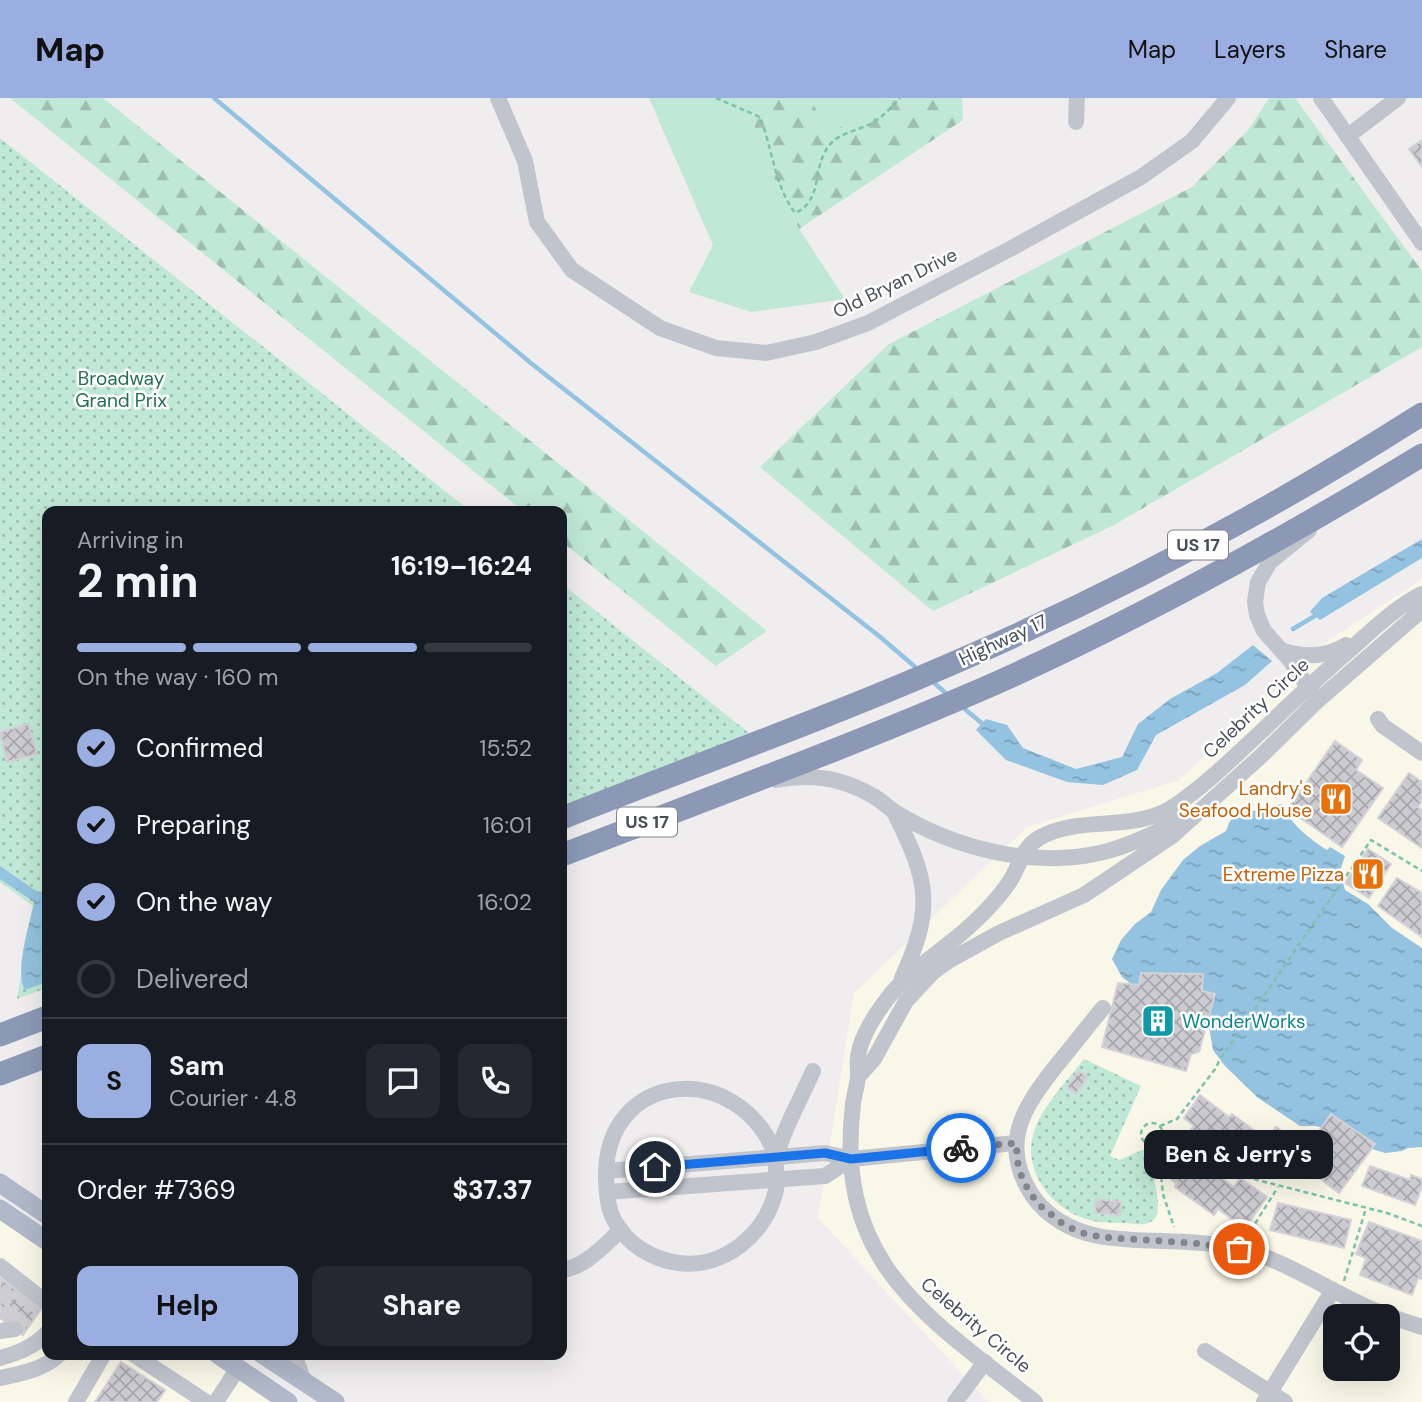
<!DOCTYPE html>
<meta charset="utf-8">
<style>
body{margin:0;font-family:"DM Sans",sans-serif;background:#242831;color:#f1f3f6;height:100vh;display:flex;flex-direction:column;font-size:26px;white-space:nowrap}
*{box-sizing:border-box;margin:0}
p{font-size:23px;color:#9ea1a6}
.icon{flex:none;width:38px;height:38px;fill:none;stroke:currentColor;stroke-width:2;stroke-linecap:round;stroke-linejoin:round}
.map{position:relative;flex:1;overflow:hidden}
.side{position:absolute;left:42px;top:408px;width:525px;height:854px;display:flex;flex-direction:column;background:#171b24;border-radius:14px;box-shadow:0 7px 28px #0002}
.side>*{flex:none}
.buttons{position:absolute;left:1323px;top:1206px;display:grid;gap:14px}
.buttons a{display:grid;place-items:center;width:77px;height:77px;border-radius:14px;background:#171b24;box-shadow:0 7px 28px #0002;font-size:35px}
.pin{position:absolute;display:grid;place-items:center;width:60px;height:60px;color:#fff;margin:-30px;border:4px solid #fff;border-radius:50%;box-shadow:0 2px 7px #0007}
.courier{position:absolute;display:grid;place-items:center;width:70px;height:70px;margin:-35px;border:5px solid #1a73e8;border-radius:50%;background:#fff;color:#222;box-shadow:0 2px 9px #0007}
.bubble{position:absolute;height:49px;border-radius:14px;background:#171b24;box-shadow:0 7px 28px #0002;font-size:23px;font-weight:700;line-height:49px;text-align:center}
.head em{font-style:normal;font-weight:700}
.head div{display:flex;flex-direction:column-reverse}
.head{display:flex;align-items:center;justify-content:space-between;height:119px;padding:0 35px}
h1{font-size:46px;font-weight:700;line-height:52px}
.bar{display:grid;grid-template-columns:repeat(4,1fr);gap:10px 7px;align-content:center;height:84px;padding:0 35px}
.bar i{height:9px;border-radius:5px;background:#363941}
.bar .selected{background:#9aaee1}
.bar p{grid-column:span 4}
.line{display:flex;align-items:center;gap:18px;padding:0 35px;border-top:2px solid #363941}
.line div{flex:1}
.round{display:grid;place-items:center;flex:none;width:74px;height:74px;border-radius:14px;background:#242831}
ol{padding:0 35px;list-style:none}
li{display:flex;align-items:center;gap:21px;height:77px}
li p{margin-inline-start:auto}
li .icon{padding:7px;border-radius:50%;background:#9aaee1;color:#111;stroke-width:4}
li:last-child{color:#9ea1a6}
li i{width:38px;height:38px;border:4px solid #363941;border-radius:50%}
.cta{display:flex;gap:14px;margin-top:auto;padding:14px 35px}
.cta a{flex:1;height:80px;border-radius:14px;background:#9aaee1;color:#111;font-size:28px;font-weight:700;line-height:80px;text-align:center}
.cta a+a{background:#242831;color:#f1f3f6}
header{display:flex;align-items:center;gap:42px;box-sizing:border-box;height:98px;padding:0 35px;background:#9aaee1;color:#111}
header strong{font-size:33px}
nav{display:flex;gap:38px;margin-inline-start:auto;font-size:24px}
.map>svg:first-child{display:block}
.commercial{fill:#f9f7e7;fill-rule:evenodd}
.grass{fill:#c0e8d6}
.forest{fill:url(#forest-firs)}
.park{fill:url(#park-dots)}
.water{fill:url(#water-ripples)}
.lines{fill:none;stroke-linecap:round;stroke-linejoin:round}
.stream{stroke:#93c3e0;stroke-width:4.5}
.building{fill:url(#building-cross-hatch);stroke:#d2d2d8;stroke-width:2}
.minor-tunnel{stroke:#cecdcf;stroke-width:16;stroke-dasharray:16 8;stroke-linecap:butt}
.path{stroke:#7dc2ab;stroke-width:2.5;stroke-dasharray:5 3.5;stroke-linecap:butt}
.minor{stroke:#c0c5cd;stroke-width:16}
.major{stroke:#b0b8c9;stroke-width:19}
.highway{stroke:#8b99b6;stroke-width:23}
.done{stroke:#82858c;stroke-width:7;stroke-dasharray:0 12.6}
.route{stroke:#1a73e8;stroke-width:9}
.labels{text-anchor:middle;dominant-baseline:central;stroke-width:5;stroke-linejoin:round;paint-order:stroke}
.shield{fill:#fff;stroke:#7f828a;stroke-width:2}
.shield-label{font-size:18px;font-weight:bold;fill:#484d58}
.street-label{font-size:19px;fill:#484d58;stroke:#fff}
.park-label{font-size:19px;fill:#226f55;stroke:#fff}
.food-label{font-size:19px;fill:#c56008;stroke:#fff;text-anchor:end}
.culture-label{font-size:19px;fill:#0d838f;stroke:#fff;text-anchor:start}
</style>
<header>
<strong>Map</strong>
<nav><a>Map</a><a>Layers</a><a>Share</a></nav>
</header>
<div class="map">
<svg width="1422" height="1304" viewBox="0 0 1422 1304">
<defs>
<pattern id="forest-firs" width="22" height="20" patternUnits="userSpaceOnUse" patternTransform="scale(1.75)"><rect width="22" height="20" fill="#c0e8d6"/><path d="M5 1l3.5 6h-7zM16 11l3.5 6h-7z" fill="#9ebeb0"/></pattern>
<pattern id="park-dots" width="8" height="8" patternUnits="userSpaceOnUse" patternTransform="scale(1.75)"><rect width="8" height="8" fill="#c0e8d6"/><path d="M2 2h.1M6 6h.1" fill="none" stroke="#9ebeb0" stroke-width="1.8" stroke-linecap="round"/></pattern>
<pattern id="water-ripples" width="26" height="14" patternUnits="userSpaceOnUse" patternTransform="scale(1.75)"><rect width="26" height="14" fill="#93c3e0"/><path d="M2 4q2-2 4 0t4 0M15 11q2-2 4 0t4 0" fill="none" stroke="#7aa1b8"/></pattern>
<pattern id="building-cross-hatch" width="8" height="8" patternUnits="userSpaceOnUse" patternTransform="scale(1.75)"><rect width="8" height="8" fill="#cbcbd1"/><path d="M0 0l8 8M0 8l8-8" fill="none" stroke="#a7a7ac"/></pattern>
</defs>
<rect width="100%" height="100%" fill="#efeded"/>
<g class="commercial">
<path d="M1422,481V1304H988L818,1120L854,895L1027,729L1179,682L1329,542ZM1335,1218H1388V1270H1335Z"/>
<path d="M0,1111L47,1143V1256L216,1257L287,1304H0Z"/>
</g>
<g class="grass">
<path d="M649,0H752L756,42L799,131L845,201L751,214L689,194L713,147Z"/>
<path d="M810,0H881L830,38Z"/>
</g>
<g class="forest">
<path d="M10,0H103L767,533L716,568L562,444V413H523Z"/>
<path d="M752,0H810L830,37L881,0H962L963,22L799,131L756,42Z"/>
<path d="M1269,0H1295L1422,173V249L1112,428L933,513L760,369L889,246L1192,89L1249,31Z"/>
</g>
<g class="park">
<path d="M0,40L470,413H47V890L17,901L33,808L0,784Z"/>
<path d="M562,486L759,643L562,711Z"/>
<path d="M1084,961L1141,988L1110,1058L1119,1062L1145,1051C1150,1063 1163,1108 1156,1119C1149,1129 1137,1126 1126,1125C1114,1125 1100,1125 1089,1122C1053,1112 1023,1075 1033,1037C1041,1009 1066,984 1084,961Z"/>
</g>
<g class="water">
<path d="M1422,441V460L1320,522L1310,514L1322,500Z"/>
<path d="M1253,547L1272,563L1245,587L1156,637L1137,672L1103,687L1067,684L1006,662L976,632L986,621L1007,627L1023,650L1076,671L1122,659L1138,626L1170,601L1217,575Z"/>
<path d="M1282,706C1290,726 1310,741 1327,752L1330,749L1345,758L1340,773L1345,792L1368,806L1392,830L1422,850V1049L1408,1050L1402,1053L1385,1055L1359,1047L1335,1032L1315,1028H1300L1258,1000L1225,968L1213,952L1209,929L1197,905L1135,889L1122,879L1112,861L1121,842L1135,826L1151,814L1161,792L1183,762L1200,748L1226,733L1230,723L1239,716Z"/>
<path d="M0,768L36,793L47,794V884L25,892C14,872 30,826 34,804L0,781Z"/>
</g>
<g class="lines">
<g class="stream">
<path d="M214,0L532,266L879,538L920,573"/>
<path d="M1293,531L1318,516"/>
<path d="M932,583L949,598"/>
<path d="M961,608L984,627"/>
</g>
</g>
<g class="building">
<path d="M1422,42V69L1409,51Z"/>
<path d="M28,626L37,656L7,664L0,634Z"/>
<path d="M1335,643L1362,662L1356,672L1383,690L1342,749L1288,711Z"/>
<path d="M1409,675L1422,684V703L1418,709L1422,712V750L1378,720Z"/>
<path d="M1368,751L1391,766L1369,800L1345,785Z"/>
<path d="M1397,780L1422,795V839L1378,808Z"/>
<path d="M1141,875L1203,876L1202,893L1215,896L1199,954L1191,956L1186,973L1102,949L1118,885L1139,887Z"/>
<path d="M1079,973L1088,979L1076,996L1067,989Z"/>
<path d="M1200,997L1229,1019L1232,1016L1267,1042L1276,1029L1288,1037L1262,1073L1234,1052L1228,1060L1189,1034L1194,1028L1184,1020Z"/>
<path d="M1331,1016L1375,1046L1339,1095L1297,1063Z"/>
<path d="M1178,1055L1191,1064L1194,1060L1234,1089L1240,1080L1267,1099L1245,1130L1218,1111L1214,1117L1175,1089L1176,1085L1163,1076Z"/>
<path d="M1370,1068L1410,1082L1411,1077L1422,1081V1088L1415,1107L1362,1088Z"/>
<path d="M1096,1101L1121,1104L1120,1117L1095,1115Z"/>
<path d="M1278,1105L1351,1122L1344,1150L1270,1132Z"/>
<path d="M1369,1124L1422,1143V1181L1418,1180L1412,1197L1360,1177L1366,1160L1356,1156Z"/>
<path d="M0,1180L42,1210L23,1237L0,1220Z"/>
<path d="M121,1264L165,1292L157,1304H95Z"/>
</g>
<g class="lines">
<g class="minor-tunnel">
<path d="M0,1204L12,1189"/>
<path d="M4,1223L23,1197"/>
<path d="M15,1231L34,1204"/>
</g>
<g class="path">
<path d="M716,0L760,19C772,49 775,89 795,115C823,103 812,71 828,49C838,34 862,32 876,23C885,16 893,8 900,0"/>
<circle cx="1152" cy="1036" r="11"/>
<path d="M1160,1028L1177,1021L1216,970L1219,963L1371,742L1422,773"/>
<path d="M1163,1038L1184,1045L1226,1074L1387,1115L1422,1128"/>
<path d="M1155,1046L1159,1058L1163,1096L1174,1129"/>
<path d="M1246,1140L1278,1089"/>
<path d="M1344,1183L1366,1110"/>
</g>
<g class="minor">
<path d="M498,0L525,63L537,124L572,172L660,230L716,250L766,255L816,244L868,225L1010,151L1141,79L1192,43L1228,0"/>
<path d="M1321,0L1422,145"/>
<path d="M1076,24L1077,0"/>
<path d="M1348,38L1398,0"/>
<path d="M1309,432L1270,464L1258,484L1255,504L1257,517L1264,533L1289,561L1313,596"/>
<path d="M1281,552C1304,560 1325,560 1346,547"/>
<path d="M1378,621L1383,628L1422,655"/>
<path d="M776,682C810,675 843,680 873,698C881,702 887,709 895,714C955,751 1035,771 1104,754C1132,747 1158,733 1183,721"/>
<path d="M894,714C928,782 935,808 902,880"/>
<path d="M1103,910C1087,929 1072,949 1056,968C1023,1010 999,1046 1032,1097C1047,1119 1072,1133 1098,1138C1141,1146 1187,1140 1231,1149C1279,1158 1322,1189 1367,1209C1385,1217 1403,1223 1422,1229"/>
<path d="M858,979L874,961L906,903L933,874L950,862L999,835L1084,797L1172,738L1261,658L1315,605L1422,512"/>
<path d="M776,1058C739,960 604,971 606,1080C607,1095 607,1109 614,1122C627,1146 651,1161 678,1165C723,1171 766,1137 776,1092C778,1080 774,1067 777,1056C785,1027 802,999 813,973"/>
<path d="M606,1073L825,1055L851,1061L1016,1045"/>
<path d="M607,1094L825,1078L851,1061"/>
<path d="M0,1168L47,1205"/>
<path d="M562,1172C586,1169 604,1147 621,1132"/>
<path d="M0,1233L15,1231"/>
<path d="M1205,1253L1285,1304"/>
<path d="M133,1256L206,1304"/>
<path d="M294,1256L304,1284"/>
<path d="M0,1260C18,1255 34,1249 47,1235"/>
<path d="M0,1280C22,1275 43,1272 60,1256"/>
<path d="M76,1304L104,1256"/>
<path d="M216,1304L238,1270"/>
<path d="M955,1304L985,1264"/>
<path d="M1035,1304C925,1217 834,1165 853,1006C854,996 858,986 858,977C858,971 857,965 858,959C860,939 875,917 887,901C910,871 943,853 971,827C985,814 999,800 1010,783C1020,767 1022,750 1039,740C1080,716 1134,736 1176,707C1208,685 1236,657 1265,630C1293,603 1322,576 1352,550C1373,531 1396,509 1422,496"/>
<path d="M1264,1304L1333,1192"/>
</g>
<g class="major">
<path d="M0,1085L47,1117"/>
<path d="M0,1111L47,1143"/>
<path d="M217,1256L288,1304"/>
<path d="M262,1256L335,1304"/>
</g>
<g class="highway">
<path d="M562,720C696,667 833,618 965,560C1123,491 1276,409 1422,316"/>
<path d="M562,757C706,701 852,648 994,586C1141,520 1284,441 1422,357"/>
<path d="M0,937L47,919"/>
<path d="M0,976L47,958"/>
</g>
</g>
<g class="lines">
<path class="done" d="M961,1050L1016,1045L1018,1066L1023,1083L1037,1105L1063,1126L1079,1134L1100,1139L1192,1145L1239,1151"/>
<path class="route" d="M655,1069L825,1055L851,1061L961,1050"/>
</g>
<defs>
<symbol id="restaurant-square" viewBox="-11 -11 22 22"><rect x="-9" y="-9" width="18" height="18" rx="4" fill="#e8710a" stroke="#fff"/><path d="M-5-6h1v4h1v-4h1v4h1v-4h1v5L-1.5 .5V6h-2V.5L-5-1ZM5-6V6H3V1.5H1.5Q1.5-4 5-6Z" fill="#fff"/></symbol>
<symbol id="building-square" viewBox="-11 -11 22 22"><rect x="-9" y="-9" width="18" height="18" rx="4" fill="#0f9aa8" stroke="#fff"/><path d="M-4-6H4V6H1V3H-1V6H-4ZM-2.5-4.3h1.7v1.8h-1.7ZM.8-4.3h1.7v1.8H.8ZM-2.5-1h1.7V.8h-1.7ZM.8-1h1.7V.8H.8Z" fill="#fff"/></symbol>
</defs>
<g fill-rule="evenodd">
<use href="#restaurant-square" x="1317" y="682" width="38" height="38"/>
<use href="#restaurant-square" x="1349" y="757" width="38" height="38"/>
<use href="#building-square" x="1139" y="904" width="38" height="38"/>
</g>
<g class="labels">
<g class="shield">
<rect x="1168" y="432.5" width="60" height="29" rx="5"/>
<rect x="617" y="709.5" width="60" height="29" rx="5"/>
</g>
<g class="shield-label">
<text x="1198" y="447">US 17</text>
<text x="647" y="724">US 17</text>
</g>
<g class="street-label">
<text transform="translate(895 185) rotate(-26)">Old Bryan Drive</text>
<text transform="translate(1003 542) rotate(-25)">Highway 17</text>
<text transform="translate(1256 610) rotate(-43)">Celebrity Circle</text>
<text transform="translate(976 1227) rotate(40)">Celebrity Circle</text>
</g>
<g class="park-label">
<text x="121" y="280">Broadway<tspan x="121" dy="22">Grand Prix</tspan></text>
</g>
<g class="food-label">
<text x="1312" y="690">Landry's<tspan x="1312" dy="22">Seafood House</tspan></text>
<text x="1344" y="776">Extreme Pizza</text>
</g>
<g class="culture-label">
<text x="1182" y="923">WonderWorks</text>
</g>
</g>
</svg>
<div class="buttons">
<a><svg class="icon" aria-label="locate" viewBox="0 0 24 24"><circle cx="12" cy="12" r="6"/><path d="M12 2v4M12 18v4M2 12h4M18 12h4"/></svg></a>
</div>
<div class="pin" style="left:1239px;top:1151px;background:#ea580c"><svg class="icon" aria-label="bag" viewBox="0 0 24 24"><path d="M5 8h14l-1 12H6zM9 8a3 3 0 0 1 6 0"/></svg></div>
<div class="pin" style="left:655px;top:1069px;background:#1f2937"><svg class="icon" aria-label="home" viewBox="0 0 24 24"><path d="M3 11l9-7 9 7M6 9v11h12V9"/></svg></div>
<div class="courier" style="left:961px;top:1050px"><svg class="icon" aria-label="bike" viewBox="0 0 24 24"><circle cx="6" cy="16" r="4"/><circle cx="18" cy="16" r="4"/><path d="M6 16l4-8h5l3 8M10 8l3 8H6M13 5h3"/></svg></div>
<div class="bubble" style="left:1144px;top:1032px;width:189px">Ben &amp; Jerry's</div>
<section class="side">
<div class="head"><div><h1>2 min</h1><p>Arriving in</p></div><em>16:19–16:24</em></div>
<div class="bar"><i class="selected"></i><i class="selected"></i><i class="selected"></i><i></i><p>On the way · 160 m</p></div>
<ol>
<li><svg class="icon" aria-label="check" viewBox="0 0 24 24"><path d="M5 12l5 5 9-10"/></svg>Confirmed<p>15:52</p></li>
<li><svg class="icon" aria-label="check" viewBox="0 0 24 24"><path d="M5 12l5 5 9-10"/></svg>Preparing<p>16:01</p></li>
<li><svg class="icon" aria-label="check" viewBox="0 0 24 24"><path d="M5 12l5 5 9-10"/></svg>On the way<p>16:02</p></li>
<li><i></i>Delivered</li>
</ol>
<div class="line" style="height:126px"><b class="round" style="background:#9aaee1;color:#111">S</b><div><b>Sam</b><p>Courier · 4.8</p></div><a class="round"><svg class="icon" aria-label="chat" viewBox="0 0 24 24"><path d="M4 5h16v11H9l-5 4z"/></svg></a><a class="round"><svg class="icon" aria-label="phone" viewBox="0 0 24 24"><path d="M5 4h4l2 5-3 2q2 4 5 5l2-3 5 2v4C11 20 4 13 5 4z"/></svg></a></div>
<div class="line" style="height:91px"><div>Order #7369</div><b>$37.37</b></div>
<div class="cta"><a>Help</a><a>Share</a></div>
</section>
</div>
